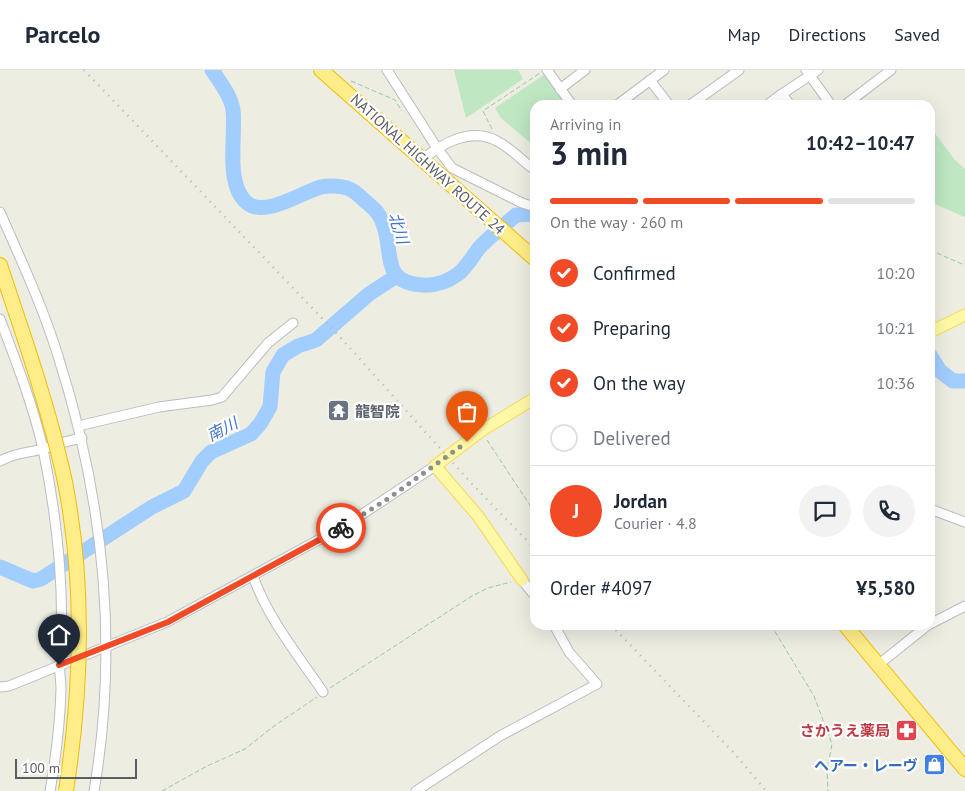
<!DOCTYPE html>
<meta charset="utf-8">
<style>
body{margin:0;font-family:"PT Sans","Noto Sans JP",sans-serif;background:#f2f2f3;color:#1f2937;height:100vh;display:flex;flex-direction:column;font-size:19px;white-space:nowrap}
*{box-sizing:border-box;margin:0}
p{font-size:16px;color:#747a83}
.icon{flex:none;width:28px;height:28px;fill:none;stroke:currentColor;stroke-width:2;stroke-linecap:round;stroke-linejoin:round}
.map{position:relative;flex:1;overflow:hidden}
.panel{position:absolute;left:530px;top:30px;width:405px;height:530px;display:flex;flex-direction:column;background:#fff;border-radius:15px;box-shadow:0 5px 20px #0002}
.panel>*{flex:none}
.scale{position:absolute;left:15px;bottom:12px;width:122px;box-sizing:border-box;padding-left:5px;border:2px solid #5b5e64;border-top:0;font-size:14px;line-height:18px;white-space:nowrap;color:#5b5e64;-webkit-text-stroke:4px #fff;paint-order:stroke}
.pin{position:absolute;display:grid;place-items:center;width:42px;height:42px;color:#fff;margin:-51px -21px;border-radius:50% 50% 50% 0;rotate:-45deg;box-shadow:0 0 5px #0007}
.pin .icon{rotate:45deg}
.courier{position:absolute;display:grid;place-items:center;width:50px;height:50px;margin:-25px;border:4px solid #f04a27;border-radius:50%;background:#fff;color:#222;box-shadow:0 1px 6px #0007}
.summary em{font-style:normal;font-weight:600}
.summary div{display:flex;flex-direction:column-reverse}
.summary{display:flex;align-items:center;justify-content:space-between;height:85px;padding:0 20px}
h1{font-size:32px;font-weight:600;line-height:38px}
.bar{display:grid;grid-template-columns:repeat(4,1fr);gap:8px 5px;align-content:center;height:60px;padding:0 20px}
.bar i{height:6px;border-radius:4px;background:#e0e1e3}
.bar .selected{background:#f04a27}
.bar p{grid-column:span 4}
.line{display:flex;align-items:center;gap:12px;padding:0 20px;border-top:1px solid #e0e1e3}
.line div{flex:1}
.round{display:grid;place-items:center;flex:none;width:52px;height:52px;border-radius:26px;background:#f2f2f3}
ol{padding:0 20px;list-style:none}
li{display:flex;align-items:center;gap:15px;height:55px}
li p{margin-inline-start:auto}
li .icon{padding:5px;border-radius:50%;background:#f04a27;color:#fff;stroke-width:4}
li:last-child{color:#747a83}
li i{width:28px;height:28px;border:2px solid #e0e1e3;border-radius:50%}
header{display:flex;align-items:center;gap:30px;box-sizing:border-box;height:70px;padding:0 25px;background:#fff;border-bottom:1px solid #e0e1e3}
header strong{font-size:24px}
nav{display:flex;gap:28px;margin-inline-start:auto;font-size:18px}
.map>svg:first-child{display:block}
.green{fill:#bee7c2}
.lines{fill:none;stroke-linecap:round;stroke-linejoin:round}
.river{stroke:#a2cdff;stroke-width:15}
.minor-casing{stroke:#babcc2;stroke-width:11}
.major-casing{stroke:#f7d953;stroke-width:13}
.highway-casing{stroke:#f1bd00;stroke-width:16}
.path{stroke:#96c8aa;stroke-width:1;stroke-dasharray:5 2.5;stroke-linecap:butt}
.minor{stroke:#fff;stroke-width:9}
.major{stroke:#fff9a7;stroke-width:11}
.highway{stroke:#ffed89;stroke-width:14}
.rail{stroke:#b6b7b7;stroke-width:2.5;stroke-dasharray:1 6;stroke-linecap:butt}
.highway-bridge-casing{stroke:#f1bd00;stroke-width:16;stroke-linecap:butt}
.highway-bridge{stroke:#ffed89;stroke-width:14}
.done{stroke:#8e9090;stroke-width:5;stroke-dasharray:0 9}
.route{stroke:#f04a27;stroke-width:6}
.labels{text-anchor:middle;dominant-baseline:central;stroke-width:4.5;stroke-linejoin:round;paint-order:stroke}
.street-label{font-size:15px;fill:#5b5e64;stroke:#fff}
.worship-label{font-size:15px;font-weight:bold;fill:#5b616d;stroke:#fff;text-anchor:start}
.health-label{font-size:15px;font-weight:bold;fill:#be3a42;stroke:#fff;text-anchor:end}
.shop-label{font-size:15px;font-weight:bold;fill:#366cbe;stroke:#fff;text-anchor:end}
.water-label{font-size:16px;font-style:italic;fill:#3f74c8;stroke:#fff}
</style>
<header>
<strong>Parcelo</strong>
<nav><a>Map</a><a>Directions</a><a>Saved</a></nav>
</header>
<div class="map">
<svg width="965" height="721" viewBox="0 0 965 721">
<rect width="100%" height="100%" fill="#eeede2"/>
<g class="green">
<path d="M454,0H518L523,9L466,48Z"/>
<path d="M545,4L567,35H535V77L501,48L495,38Z"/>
<path d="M930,57L955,90L965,99V147L930,132Z"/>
</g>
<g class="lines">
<g class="river">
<path d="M212,0C220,12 231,26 233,40C236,66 225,113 246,132C264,149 302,122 321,117C328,115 340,116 347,118C354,120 360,126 365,131C372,137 379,142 382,151C395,181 379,213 423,215C436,216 447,212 458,204C467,197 472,187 479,178C490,166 504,156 516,145L535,144"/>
<path d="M930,285L940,301L953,311H965"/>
<path d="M0,497L33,511L41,509L152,437L184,421L202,391L211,382L251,364L260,354L270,337L273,302L283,285L298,276L316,270L369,224L395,207"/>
</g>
<defs>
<g id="minor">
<path d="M387,0L437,78L452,98L522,133L535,137"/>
<path d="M547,0L572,35"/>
<path d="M806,0L831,35"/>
<path d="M650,10L669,35"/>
<path d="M560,19L585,0"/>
<path d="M617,35L664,0"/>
<path d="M690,35L739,0"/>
<path d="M767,35L782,24"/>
<path d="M790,35L782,24L818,0"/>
<path d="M845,35L891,0"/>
<path d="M422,90C442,73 471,57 497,71C511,78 522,91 535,100"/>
<path d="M0,142C21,190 43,237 58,286C103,427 119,575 94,721"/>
<path d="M0,249C16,291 33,335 43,379C57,447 65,523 60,593C59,602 61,611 61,619C60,654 56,687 50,721"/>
<path d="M78,356L159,337L212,330L222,327L268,273L293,253"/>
<path d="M0,391C14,383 27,383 43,379C58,374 65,371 82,368"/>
<path d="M930,439L965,452"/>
<path d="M253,506C268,549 298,585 323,622"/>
<path d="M522,510L535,526"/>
<path d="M930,554L965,536"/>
<path d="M878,595L928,555"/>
<path d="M0,617L9,616L167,552L346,455L435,396"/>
<path d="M416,721L500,666L597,614L569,582L554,555"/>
</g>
<g id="major">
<path d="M930,262L965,245"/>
<path d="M522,510L478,446L435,396L481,361L535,328"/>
</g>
<g id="highway">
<path d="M321,0L535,189"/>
<path d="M0,195L26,273"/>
<path d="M845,555L965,699"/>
</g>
</defs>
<use href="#minor" class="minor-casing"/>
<use href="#major" class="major-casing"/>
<use href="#highway" class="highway-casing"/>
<g class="path">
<path d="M351,11L395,30L402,41"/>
<path d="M492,59L483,41L540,3"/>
<path d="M930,180L962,194L965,193"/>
<path d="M487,370L535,443"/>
<path d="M771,555L814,626L832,674L827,700L828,721"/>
<path d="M330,618L472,526L488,518L511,512"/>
<path d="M162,721L207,696L245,679L274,656L317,627"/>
</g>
<use href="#minor" class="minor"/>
<use href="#major" class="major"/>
<use href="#highway" class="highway"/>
<g class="rail">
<path d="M84,0L340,267L472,414L535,479"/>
<path d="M611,555L734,683L766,721"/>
</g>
<defs>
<path id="highway-bridge" d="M26,273C41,319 55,365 65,412C85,514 82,618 66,721"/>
</defs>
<use href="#highway-bridge" class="highway-bridge-casing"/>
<use href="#highway-bridge" class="highway-bridge"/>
</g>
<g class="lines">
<path class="done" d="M341,458L389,428L467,372"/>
<path class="route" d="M59,595L168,552L341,458"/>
</g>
<defs>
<symbol id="temple-square" viewBox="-11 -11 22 22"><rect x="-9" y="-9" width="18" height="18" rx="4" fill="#6b7280" stroke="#fff"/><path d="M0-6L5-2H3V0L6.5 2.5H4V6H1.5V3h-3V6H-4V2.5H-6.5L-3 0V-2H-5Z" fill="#fff"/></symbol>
<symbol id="pharmacy-square" viewBox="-11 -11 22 22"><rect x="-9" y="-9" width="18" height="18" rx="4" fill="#e0444e" stroke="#fff"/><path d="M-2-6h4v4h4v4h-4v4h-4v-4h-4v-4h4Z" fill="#fff"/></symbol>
<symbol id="shop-square" viewBox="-11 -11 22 22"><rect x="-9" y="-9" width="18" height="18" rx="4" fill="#3f7fe0" stroke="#fff"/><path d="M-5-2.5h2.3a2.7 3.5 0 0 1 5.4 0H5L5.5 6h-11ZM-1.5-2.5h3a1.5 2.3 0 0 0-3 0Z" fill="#fff"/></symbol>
</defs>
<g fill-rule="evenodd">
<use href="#temple-square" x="326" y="328" width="25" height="25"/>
<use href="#pharmacy-square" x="894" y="648" width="25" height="25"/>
<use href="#shop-square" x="922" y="682" width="25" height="25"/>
</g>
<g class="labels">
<g class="street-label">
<text transform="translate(428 94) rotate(42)">NATIONAL HIGHWAY ROUTE 24</text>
</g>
<g class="worship-label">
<text x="355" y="341">龍智院</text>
</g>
<g class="health-label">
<text x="890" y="660">さかうえ薬局</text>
</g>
<g class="shop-label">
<text x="918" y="695">ヘアー・レーヴ</text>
</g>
<g class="water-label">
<text transform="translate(399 158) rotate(73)">北川</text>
<text transform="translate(222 359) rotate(-27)">南川</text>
</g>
</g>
</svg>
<div class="scale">100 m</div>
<div class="pin" style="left:467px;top:372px;background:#ea580c"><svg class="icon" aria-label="bag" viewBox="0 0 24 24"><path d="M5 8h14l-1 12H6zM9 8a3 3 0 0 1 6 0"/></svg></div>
<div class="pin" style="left:59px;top:595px;background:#1f2937"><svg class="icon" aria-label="home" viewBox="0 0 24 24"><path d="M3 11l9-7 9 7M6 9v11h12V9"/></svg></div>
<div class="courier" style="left:341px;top:458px"><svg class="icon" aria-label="bike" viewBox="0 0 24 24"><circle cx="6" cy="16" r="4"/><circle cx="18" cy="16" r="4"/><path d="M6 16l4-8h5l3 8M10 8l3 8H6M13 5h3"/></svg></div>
<section class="panel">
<div class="summary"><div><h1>3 min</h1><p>Arriving in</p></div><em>10:42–10:47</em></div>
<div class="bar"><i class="selected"></i><i class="selected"></i><i class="selected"></i><i></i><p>On the way · 260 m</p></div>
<ol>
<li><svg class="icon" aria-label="check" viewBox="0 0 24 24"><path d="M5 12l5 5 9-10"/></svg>Confirmed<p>10:20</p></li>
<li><svg class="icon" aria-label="check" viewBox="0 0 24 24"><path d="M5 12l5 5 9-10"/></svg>Preparing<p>10:21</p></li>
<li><svg class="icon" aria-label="check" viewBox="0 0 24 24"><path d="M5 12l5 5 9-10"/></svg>On the way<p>10:36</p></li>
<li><i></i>Delivered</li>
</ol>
<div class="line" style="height:90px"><b class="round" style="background:#f04a27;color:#fff">J</b><div><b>Jordan</b><p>Courier · 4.8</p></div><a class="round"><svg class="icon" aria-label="chat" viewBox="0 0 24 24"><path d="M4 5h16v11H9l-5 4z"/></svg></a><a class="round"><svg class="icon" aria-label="phone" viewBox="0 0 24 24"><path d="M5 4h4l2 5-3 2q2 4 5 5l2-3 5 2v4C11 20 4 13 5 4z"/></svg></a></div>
<div class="line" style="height:65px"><div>Order #4097</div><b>¥5,580</b></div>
</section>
</div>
